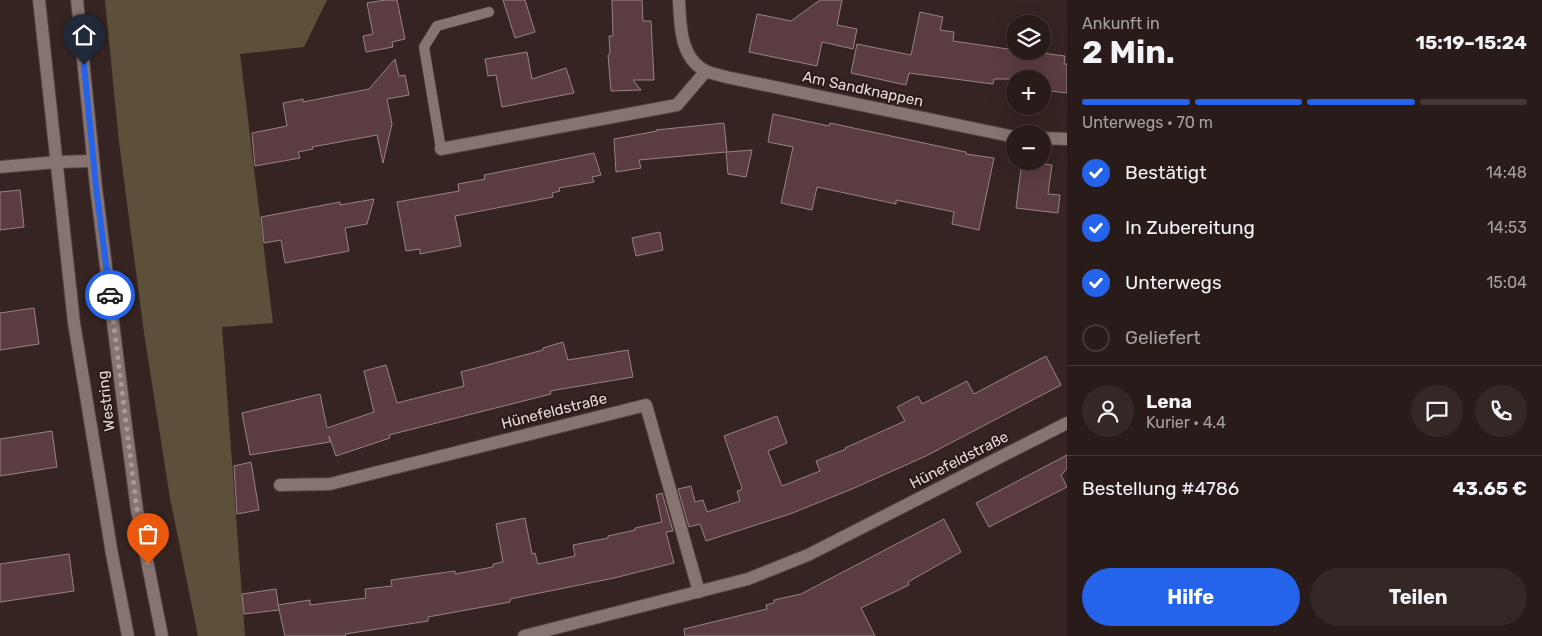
<!DOCTYPE html>
<html lang="de">
<meta charset="utf-8">
<style>
body{margin:0;font-family:Rubik,sans-serif;background:#342826;color:#f1f3f6;height:100vh;display:flex;flex-direction:column;font-size:19px;white-space:nowrap}
*{box-sizing:border-box;margin:0}
p{font-size:16px;color:#a5a1a2}
.icon{flex:none;width:28px;height:28px;fill:none;stroke:currentColor;stroke-width:2;stroke-linecap:round;stroke-linejoin:round}
.map{position:relative;flex:1;overflow:hidden}
.drawer{display:flex;flex-direction:column;background:#281b19;width:475px}
.drawer>*{flex:none}
.fabs{position:absolute;left:1006px;top:15px;display:grid;gap:10px}
.fabs a{display:grid;place-items:center;width:45px;height:45px;border-radius:50%;background:#281b19;box-shadow:0 5px 20px #0002,0 0 0 1px #443938;font-size:25px}
.pin{position:absolute;display:grid;place-items:center;width:42px;height:42px;color:#fff;margin:-51px -21px;border-radius:50% 50% 50% 0;rotate:-45deg;box-shadow:0 0 5px #0007}
.pin .icon{rotate:45deg}
.courier{position:absolute;display:grid;place-items:center;width:50px;height:50px;margin:-25px;border:4px solid #2563eb;border-radius:50%;background:#fff;color:#222;box-shadow:0 1px 6px #0007}
.overview em{font-style:normal;font-weight:700}
.overview div{display:flex;flex-direction:column-reverse}
.overview{display:flex;align-items:center;justify-content:space-between;height:85px;padding:0 15px}
h1{font-size:32px;font-weight:700;line-height:38px}
.bar{display:grid;grid-template-columns:repeat(4,1fr);gap:8px 5px;align-content:center;height:60px;padding:0 15px}
.bar i{height:6px;border-radius:4px;background:#443938}
.bar .on{background:#2563eb}
.bar p{grid-column:span 4}
.line{display:flex;align-items:center;gap:12px;padding:0 15px;border-top:1px solid #443938}
.line div{flex:1}
.round{display:grid;place-items:center;flex:none;width:52px;height:52px;border-radius:26px;background:#342826}
ol{padding:0 15px;list-style:none}
li{display:flex;align-items:center;gap:15px;height:55px}
li p{margin-inline-start:auto}
li .icon{padding:5px;border-radius:50%;background:#2563eb;color:#fff;stroke-width:4}
li:last-child{color:#a5a1a2}
li i{width:28px;height:28px;border:2px solid #443938;border-radius:50%}
.button{display:flex;gap:10px;margin-top:auto;padding:10px 15px}
.button a{flex:1;height:58px;border-radius:30px;background:#2563eb;color:#fff;font-size:20px;font-weight:700;line-height:58px;text-align:center}
.button a+a{background:#342826;color:#f1f3f6}
main{display:flex;flex:1;min-height:0}
.map>svg:first-child{display:block}
.green{fill:#5d503b}
.building{fill:#5b3c43;stroke:#978286}
.lines{fill:none;stroke-linecap:round;stroke-linejoin:round}
.service-casing{stroke:#504240;stroke-width:11}
.minor-casing{stroke:#504240;stroke-width:14}
.secondary-casing{stroke:#504240;stroke-width:14}
.service{stroke:#87736f;stroke-width:10}
.minor{stroke:#87736f;stroke-width:12}
.secondary{stroke:#87736f;stroke-width:12}
.done{stroke:#a79a97;stroke-width:5;stroke-dasharray:0 9}
.route{stroke:#2563eb;stroke-width:6}
.labels{text-anchor:middle;dominant-baseline:central;stroke-width:4;stroke-linejoin:round;paint-order:stroke}
.street-label{font-size:15px;fill:#e5d9d7;stroke:#2a1b18}
</style>
<main>
<div class="map">
<svg width="1067" height="636" viewBox="0 0 1067 636">
<rect width="100%" height="100%" fill="#352421"/>
<path class="green" d="M105,0H327L304,47L240,54L273,323L222,327L245,636H198L170,498L144,333L119,142Z"/>
<g class="building">
<path d="M385,0H397L405,39L392,42L393,47L366,52L363,36L373,34L367,3Z"/>
<path d="M503,0H525L535,32L515,38Z"/>
<path d="M612,0H642L643,21H651L654,80H633L641,90L611,91L608,55L610,54L609,36H613Z"/>
<path d="M820,0H842L837,25L857,29L853,49L822,42L817,66L749,52L757,14L791,21Z"/>
<path d="M920,12L943,17L940,30L954,32L953,41L1015,50V51H1028L1065,56L1064,64H1067V93L1042,90V79H994L993,84L909,73L906,85L851,73L857,44L911,55Z"/>
<path d="M527,52L532,79L566,68L574,93L502,107L496,75L488,76L485,59Z"/>
<path d="M395,59L399,76L405,75L409,95L387,99L392,124L383,163L377,135L312,147L313,149L298,152L300,158L255,166L252,133L287,126L283,103L303,99V102L369,89Z"/>
<path d="M773,114L829,126L830,123L966,152V154L994,158L979,230L952,224L954,212L896,200V204L817,187L812,210L781,203L793,147L768,142Z"/>
<path d="M724,123L727,152L752,150L746,177L728,174L726,152L639,160L641,168L616,172L614,139L657,131L656,130Z"/>
<path d="M594,153L601,175L592,177L594,182L559,188L560,191L552,193L553,197L455,216L461,246L420,254V249L406,251L397,202L459,191L458,184L485,179L484,175Z"/>
<path d="M1022,161L1052,165L1048,194L1060,195L1058,213L1016,208Z"/>
<path d="M20,190L24,227L0,230V192Z"/>
<path d="M374,199L367,224L345,228L349,251L285,263L281,240L264,243L261,217L340,202V205Z"/>
<path d="M660,232L663,250L636,256L632,238Z"/>
<path d="M34,308L39,344L0,350V313Z"/>
<path d="M563,342L568,360L628,350L633,377L550,391L551,394L389,435L390,438L336,456L329,436L330,442L250,455L242,413L320,394L327,428L374,412L364,371L386,365L397,403L464,386L461,372L543,350V348Z"/>
<path d="M1046,356L1061,385L926,456L852,489L790,514L706,541L700,524L689,527L678,489L691,486L695,502L703,500L707,512L740,501L737,491L741,490L742,488L724,436L777,416L787,443L768,451L782,486L820,471L816,461L846,449L845,448L905,421L897,407L918,396L922,404L967,381L974,394Z"/>
<path d="M52,431L57,467L0,476V439Z"/>
<path d="M1067,455V469L1061,475L1067,487L989,527L976,503Z"/>
<path d="M251,462L259,510L237,514L234,466Z"/>
<path d="M662,493L673,531L666,532L674,563L614,578L510,599V602L428,617V621L345,634L346,636H285L278,605L310,600V605L366,598L365,589L392,586L391,580L455,571V574L493,567V564L503,562L496,524L525,518L532,554L535,553L538,564L575,556L573,545L608,538V536L635,530V528L662,522L656,495Z"/>
<path d="M944,519L961,552L908,582L909,585L861,608L875,636H685L684,629L767,609L766,605L774,603V600L801,594Z"/>
<path d="M69,554L74,591L0,602V564Z"/>
<path d="M276,589L279,610L244,614L242,594Z"/>
</g>
<g class="lines">
<defs>
<path id="service" d="M441,149L424,47L437,26L489,12"/>
<g id="minor">
<path d="M679,0C680,24 680,59 706,71C712,74 720,75 726,77L1015,137"/>
<path d="M1042,138L1067,139"/>
<path d="M441,149L677,105L706,71"/>
<path d="M0,167L57,162L93,161"/>
<path d="M280,485L330,484L646,405L699,592"/>
<path d="M524,636L748,579L808,555L1067,423"/>
</g>
<g id="secondary">
<path d="M39,0L74,323L112,554L128,636"/>
<path d="M77,0L96,187L127,434L137,510L162,636"/>
</g>
</defs>
<use href="#service" class="service-casing"/>
<use href="#minor" class="minor-casing"/>
<use href="#secondary" class="secondary-casing"/>
<use href="#service" class="service"/>
<use href="#minor" class="minor"/>
<use href="#secondary" class="secondary"/>
</g>
<g class="lines">
<path class="done" d="M110,295L137,510L148,564"/>
<path class="route" d="M84,65L96,187L110,295"/>
</g>
<g class="labels">
<g class="street-label">
<text transform="translate(863 89) rotate(12)">Am Sandknappen</text>
<text transform="translate(106 401) rotate(-97)">Westring</text>
<text transform="translate(554 411) rotate(-14)">Hünefeldstraße</text>
<text transform="translate(959 460) rotate(-27)">Hünefeldstraße</text>
</g>
</g>
</svg>
<div class="fabs">
<a><svg class="icon" aria-label="layers" viewBox="0 0 24 24"><path d="M12 4l9 5-9 5-9-5zM3 14l9 5 9-5"/></svg></a>
<a>+</a>
<a>−</a>
</div>
<div class="pin" style="left:148px;top:564px;background:#ea580c"><svg class="icon" aria-label="bag" viewBox="0 0 24 24"><path d="M5 8h14l-1 12H6zM9 8a3 3 0 0 1 6 0"/></svg></div>
<div class="pin" style="left:84px;top:65px;background:#1f2937"><svg class="icon" aria-label="home" viewBox="0 0 24 24"><path d="M3 11l9-7 9 7M6 9v11h12V9"/></svg></div>
<div class="courier" style="left:110px;top:295px"><svg class="icon" aria-label="car" viewBox="0 0 24 24"><path d="M5 17H2v-5l4-1 3-4h7l3 4 3 1v5h-3M9 17h6M6 11h13"/><circle cx="7" cy="17" r="2"/><circle cx="17" cy="17" r="2"/></svg></div>
</div>
<section class="drawer">
<div class="overview"><div><h1>2 Min.</h1><p>Ankunft in</p></div><em>15:19–15:24</em></div>
<div class="bar"><i class="on"></i><i class="on"></i><i class="on"></i><i></i><p>Unterwegs · 70 m</p></div>
<ol>
<li><svg class="icon" aria-label="check" viewBox="0 0 24 24"><path d="M5 12l5 5 9-10"/></svg>Bestätigt<p>14:48</p></li>
<li><svg class="icon" aria-label="check" viewBox="0 0 24 24"><path d="M5 12l5 5 9-10"/></svg>In Zubereitung<p>14:53</p></li>
<li><svg class="icon" aria-label="check" viewBox="0 0 24 24"><path d="M5 12l5 5 9-10"/></svg>Unterwegs<p>15:04</p></li>
<li><i></i>Geliefert</li>
</ol>
<div class="line" style="height:90px"><a class="round"><svg class="icon" aria-label="person" viewBox="0 0 24 24"><circle cx="12" cy="8" r="4"/><path d="M4 21q1-7 8-7t8 7"/></svg></a><div><b>Lena</b><p>Kurier · 4.4</p></div><a class="round"><svg class="icon" aria-label="chat" viewBox="0 0 24 24"><path d="M4 5h16v11H9l-5 4z"/></svg></a><a class="round"><svg class="icon" aria-label="phone" viewBox="0 0 24 24"><path d="M5 4h4l2 5-3 2q2 4 5 5l2-3 5 2v4C11 20 4 13 5 4z"/></svg></a></div>
<div class="line" style="height:65px"><div>Bestellung #4786</div><b>43.65 €</b></div>
<div class="button"><a>Hilfe</a><a>Teilen</a></div>
</section>
</main>
